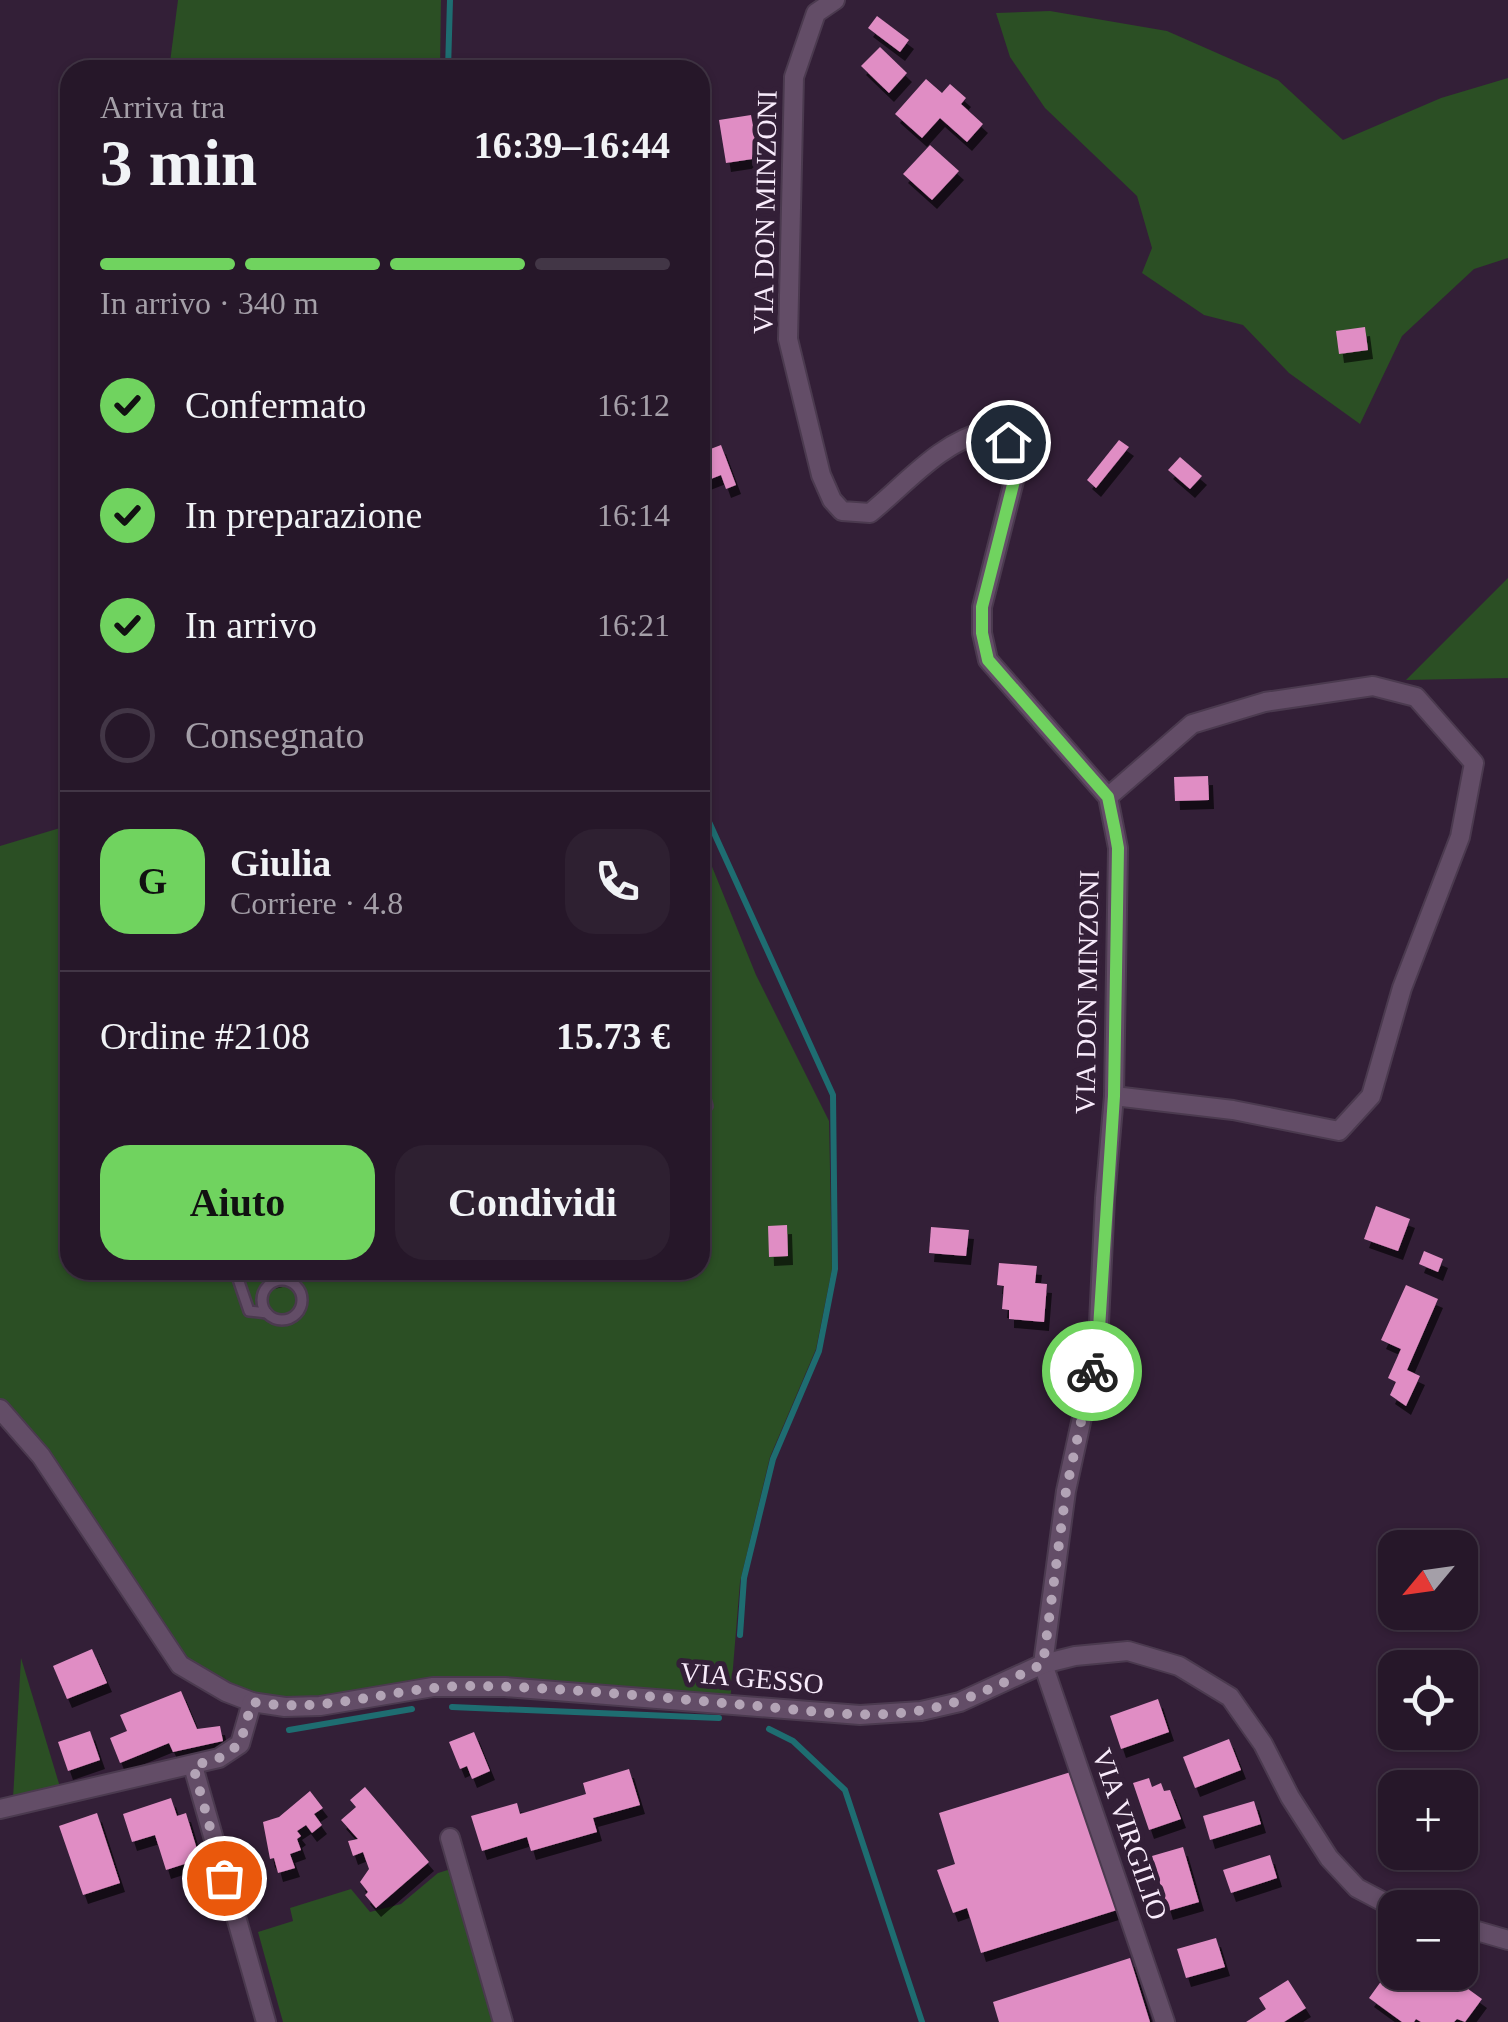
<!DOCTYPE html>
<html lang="it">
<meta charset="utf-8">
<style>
body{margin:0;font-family:"Times New Roman",serif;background:#2e2031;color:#f1f3f6;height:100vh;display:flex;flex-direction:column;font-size:38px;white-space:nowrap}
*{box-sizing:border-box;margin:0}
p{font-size:32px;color:#a49fa8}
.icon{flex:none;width:55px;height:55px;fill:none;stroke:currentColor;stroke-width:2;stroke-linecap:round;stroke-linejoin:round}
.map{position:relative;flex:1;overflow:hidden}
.details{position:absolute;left:60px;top:60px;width:650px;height:1220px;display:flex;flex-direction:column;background:#261729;border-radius:30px;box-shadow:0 2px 8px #0004,0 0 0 2px #423646}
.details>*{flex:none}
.needle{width:65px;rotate:241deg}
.buttons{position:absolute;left:1378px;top:1530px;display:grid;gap:20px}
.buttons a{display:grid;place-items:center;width:100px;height:100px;border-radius:20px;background:#261729;box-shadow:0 2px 8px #0004,0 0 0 2px #423646;font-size:50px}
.pin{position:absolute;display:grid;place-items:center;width:85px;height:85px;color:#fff;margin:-42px;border:5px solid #fff;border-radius:50%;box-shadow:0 2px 10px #0007}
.courier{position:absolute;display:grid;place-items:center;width:100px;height:100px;margin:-50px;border:8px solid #70d35f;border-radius:50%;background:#fff;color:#222;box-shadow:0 2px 12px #0007}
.headline em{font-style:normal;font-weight:600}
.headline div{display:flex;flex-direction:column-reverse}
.headline{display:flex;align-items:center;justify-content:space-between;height:170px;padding:0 40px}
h1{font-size:65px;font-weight:600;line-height:75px}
.bar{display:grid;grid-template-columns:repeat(4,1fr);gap:15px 10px;align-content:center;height:120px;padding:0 40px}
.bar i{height:12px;border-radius:8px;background:#423646}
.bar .selected{background:#70d35f}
.bar p{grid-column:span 4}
.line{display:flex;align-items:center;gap:25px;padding:0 40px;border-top:2px solid #423646}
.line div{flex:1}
.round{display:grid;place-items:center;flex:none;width:105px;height:105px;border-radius:30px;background:#2e2031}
ol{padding:0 40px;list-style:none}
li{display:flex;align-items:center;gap:30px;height:110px}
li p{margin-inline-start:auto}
li .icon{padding:10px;border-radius:50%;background:#70d35f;color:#111;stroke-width:4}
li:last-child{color:#a49fa8}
li i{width:55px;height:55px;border:5px solid #423646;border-radius:50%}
.button{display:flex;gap:20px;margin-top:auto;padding:20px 40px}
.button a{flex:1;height:115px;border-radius:30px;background:#70d35f;color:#111;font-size:40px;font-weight:600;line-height:115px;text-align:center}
.button a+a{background:#2e2031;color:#f1f3f6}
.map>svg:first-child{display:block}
.green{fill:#2b4f24}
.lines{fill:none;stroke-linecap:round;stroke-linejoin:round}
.stream{stroke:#1e6d71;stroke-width:6}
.building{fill:#e08dc4;filter:url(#shadow)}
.lane-casing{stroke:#4b3a4f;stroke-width:14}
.street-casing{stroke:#4b3a4f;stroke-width:22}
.lane{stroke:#634d67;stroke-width:9}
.street{stroke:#634d67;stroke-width:18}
.done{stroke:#b3a4b6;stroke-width:10;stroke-dasharray:0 18}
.route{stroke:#70d35f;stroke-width:12}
.labels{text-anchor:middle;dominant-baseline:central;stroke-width:10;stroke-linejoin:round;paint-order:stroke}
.street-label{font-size:28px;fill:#f8ebfb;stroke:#331f37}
</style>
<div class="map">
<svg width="1508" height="2022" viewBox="0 0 1508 2022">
<defs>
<filter id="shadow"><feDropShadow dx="5" dy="9" stdDeviation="0" flood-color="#0009"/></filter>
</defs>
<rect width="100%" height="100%" fill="#331f37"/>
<g class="green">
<path d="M178,0H441L440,70H169Z"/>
<path d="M1050,11L1167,31L1278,80L1343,140L1441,98L1508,78V258L1474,269L1402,336L1360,424L1289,373L1243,325L1204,315L1142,273L1152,248L1137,196L1045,108L1010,57L996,13Z"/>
<path d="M1508,578V678L1406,680Z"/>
<path d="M70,825V1270H700V837L756,975L829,1121L832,1269L816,1349L770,1457L740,1582L730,1704L421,1689L303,1716L233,1697L175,1650L0,1414V846Z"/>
<path d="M21,1658L60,1787L13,1799Z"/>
<path d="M451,1869L494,2022H283L258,1932L293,1921L290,1908L351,1889L370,1912L401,1904L438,1873Z"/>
</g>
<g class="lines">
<g class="stream">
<path d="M448,70L450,0"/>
<path d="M700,802L833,1095L835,1269L819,1351L773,1459L744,1578L740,1635"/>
<path d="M452,1707L719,1718"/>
<path d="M769,1729L793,1741L845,1790L922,2022"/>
<path d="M289,1730L412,1709"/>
</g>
</g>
<g class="building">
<path d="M877,16L909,40L900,52L868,28Z"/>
<path d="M880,47L907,73L889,93L861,66Z"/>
<path d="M926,79L942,93L950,84L966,98L961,104L983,124L967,142L940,118L922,138L895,114Z"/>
<path d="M751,115L759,158L726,163L719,120Z"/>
<path d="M930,145L959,171L932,200L903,174Z"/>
<path d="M1365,327L1368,350L1339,354L1336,331Z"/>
<path d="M1119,440L1129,447L1096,488L1087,480Z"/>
<path d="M721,445L736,485L726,489L721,475L703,482L700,474V453Z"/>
<path d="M1180,457L1202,476L1190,489L1168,470Z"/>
<path d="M1208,776L1209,800L1175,801L1174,777Z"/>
<path d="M1376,1206L1410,1219L1398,1251L1364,1239Z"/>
<path d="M787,1225L788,1256L769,1257L768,1226Z"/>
<path d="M931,1227L969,1230L966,1256L929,1253Z"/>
<path d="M1424,1251L1443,1259L1438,1272L1419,1264Z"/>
<path d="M999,1263L1037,1266L1035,1283L1047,1284L1044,1322L1009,1319V1310L1002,1309L1004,1286L997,1285Z"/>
<path d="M259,1270H305V1271L262,1282Z"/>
<path d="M1406,1285L1438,1299L1407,1370L1420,1376L1406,1406L1390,1395L1396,1382L1388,1378L1401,1349L1381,1340Z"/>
<path d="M92,1649L107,1683L67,1699L53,1666Z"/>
<path d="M181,1691L197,1729L220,1726L223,1741L173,1752L169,1743L120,1763L110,1738L127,1731L120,1715Z"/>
<path d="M1158,1699L1169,1732L1121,1749L1110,1716Z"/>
<path d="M90,1731L100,1760L68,1771L58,1742Z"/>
<path d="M474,1732L490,1771L472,1779L467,1766L460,1769L449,1742Z"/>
<path d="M1229,1739L1241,1770L1195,1788L1183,1757Z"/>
<path d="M629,1769L640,1805L593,1818L597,1832L531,1851L527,1837L482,1851L471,1816L517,1803L520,1814L586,1794L583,1783Z"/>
<path d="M1074,1771L1117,1910L981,1953L967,1908L953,1913L937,1870L955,1864L939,1813Z"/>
<path d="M1149,1778L1152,1787L1161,1783L1164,1791L1170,1790L1181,1819L1149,1830L1133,1783Z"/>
<path d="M365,1787L429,1862L376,1908L365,1895L368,1892L360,1882L369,1869L363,1852L353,1856L348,1841L358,1839L341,1820L356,1807L350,1800Z"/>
<path d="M310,1791L323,1808L314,1814L322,1825L312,1833L306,1825L297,1831L301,1836L297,1839L301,1850L290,1854L295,1868L278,1873L274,1858L270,1859L263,1822L279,1817Z"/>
<path d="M171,1798L177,1816L186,1813L200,1859L166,1870L155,1835L132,1842L123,1814Z"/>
<path d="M1254,1801L1261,1824L1210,1840L1203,1816Z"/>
<path d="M97,1813L120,1883L83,1895L59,1826Z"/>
<path d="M1183,1847L1199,1902L1168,1911L1152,1856Z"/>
<path d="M1270,1855L1277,1878L1231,1893L1223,1870Z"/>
<path d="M1216,1938L1225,1967L1186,1978L1177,1949Z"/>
<path d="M1130,1958L1150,2022H999L993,2002Z"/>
<path d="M1395,1962V1972H1437L1450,1982L1453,1978L1482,1999L1465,2022L1457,2019L1454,2022H1421L1416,2019L1414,2022H1402L1369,1998Z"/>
<path d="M1288,1980L1306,2008L1284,2022H1246L1266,2009L1259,1998Z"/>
</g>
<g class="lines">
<defs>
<g id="lane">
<path d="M700,1083L707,1106"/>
<path d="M235,1270L249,1311L267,1313"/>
<circle cx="282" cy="1300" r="20"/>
</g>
<g id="street">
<path d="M835,0L816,13L794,77L788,339L821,475L832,500L842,511L870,513C907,483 940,442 987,431L1008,442L1018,465L982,607V633L988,660L1108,797L1118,848L1114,1096L1105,1198L1098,1344L1066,1491L1043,1664L1165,2022"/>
<path d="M1108,797L1192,724L1265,702L1373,686L1416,697L1474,763L1460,837L1402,988L1371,1096L1339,1131L1233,1110L1114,1096"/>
<path d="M0,1409L41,1456L180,1665L226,1692L252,1702L285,1707L320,1706L433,1687H505L860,1715L921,1711L960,1702L1043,1664L1075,1656L1128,1651L1179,1666L1230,1697L1263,1744L1290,1797L1329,1858L1357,1888L1395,1908"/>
<path d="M193,1766L266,2022"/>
<path d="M0,1809L219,1758L240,1744L252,1702"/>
<path d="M450,1838L503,2022"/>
<path d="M1460,1926L1508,1940"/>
</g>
</defs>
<use href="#lane" class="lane-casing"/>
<use href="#street" class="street-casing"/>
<use href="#lane" class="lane"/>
<use href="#street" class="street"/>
</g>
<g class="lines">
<path class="done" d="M224,1878L193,1766L219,1758L240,1744L252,1702C330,1715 393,1686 470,1686C565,1687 662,1698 757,1706C812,1711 869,1720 923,1710C966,1703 1004,1682 1043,1664L1066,1491L1092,1371"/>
<path class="route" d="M1008,442L1018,465L982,607V633L988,660L1108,797L1115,831L1118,848L1114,1096L1098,1344L1092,1371"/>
</g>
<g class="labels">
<g class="street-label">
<text transform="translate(765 212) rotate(-89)">VIA DON MINZONI</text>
<text transform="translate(1087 992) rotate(-89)">VIA DON MINZONI</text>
<text transform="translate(752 1678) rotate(5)">VIA GESSO</text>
<text transform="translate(1130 1834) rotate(71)">VIA VIRGILIO</text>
</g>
</g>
</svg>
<div class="buttons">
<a><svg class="needle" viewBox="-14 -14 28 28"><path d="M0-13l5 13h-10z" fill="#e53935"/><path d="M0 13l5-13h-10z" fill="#a49fa8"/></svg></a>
<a><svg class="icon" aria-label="locate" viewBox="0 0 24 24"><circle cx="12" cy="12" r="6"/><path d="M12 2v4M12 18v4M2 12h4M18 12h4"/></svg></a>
<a>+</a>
<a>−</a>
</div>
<div class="pin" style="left:224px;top:1878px;background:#ea580c"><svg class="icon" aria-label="bag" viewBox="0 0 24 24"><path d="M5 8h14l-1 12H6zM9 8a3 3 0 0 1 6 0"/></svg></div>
<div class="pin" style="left:1008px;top:442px;background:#1f2937"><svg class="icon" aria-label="home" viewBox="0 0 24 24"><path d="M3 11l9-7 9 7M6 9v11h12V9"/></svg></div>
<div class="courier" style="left:1092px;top:1371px"><svg class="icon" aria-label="bike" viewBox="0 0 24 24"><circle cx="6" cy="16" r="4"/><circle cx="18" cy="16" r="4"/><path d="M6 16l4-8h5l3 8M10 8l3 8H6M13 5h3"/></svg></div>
<section class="details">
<div class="headline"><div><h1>3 min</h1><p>Arriva tra</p></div><em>16:39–16:44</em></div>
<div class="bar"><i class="selected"></i><i class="selected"></i><i class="selected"></i><i></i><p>In arrivo · 340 m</p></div>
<ol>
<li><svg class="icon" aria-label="check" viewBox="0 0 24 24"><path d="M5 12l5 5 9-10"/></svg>Confermato<p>16:12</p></li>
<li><svg class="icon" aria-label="check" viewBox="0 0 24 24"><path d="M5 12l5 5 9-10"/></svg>In preparazione<p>16:14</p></li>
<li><svg class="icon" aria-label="check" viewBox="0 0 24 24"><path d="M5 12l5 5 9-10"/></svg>In arrivo<p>16:21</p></li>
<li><i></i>Consegnato</li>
</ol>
<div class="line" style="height:180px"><b class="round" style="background:#70d35f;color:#111">G</b><div><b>Giulia</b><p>Corriere · 4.8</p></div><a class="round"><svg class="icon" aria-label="phone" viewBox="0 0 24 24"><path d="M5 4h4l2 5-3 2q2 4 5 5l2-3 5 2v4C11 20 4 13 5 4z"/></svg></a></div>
<div class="line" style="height:130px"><div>Ordine #2108</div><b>15.73 €</b></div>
<div class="button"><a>Aiuto</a><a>Condividi</a></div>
</section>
</div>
